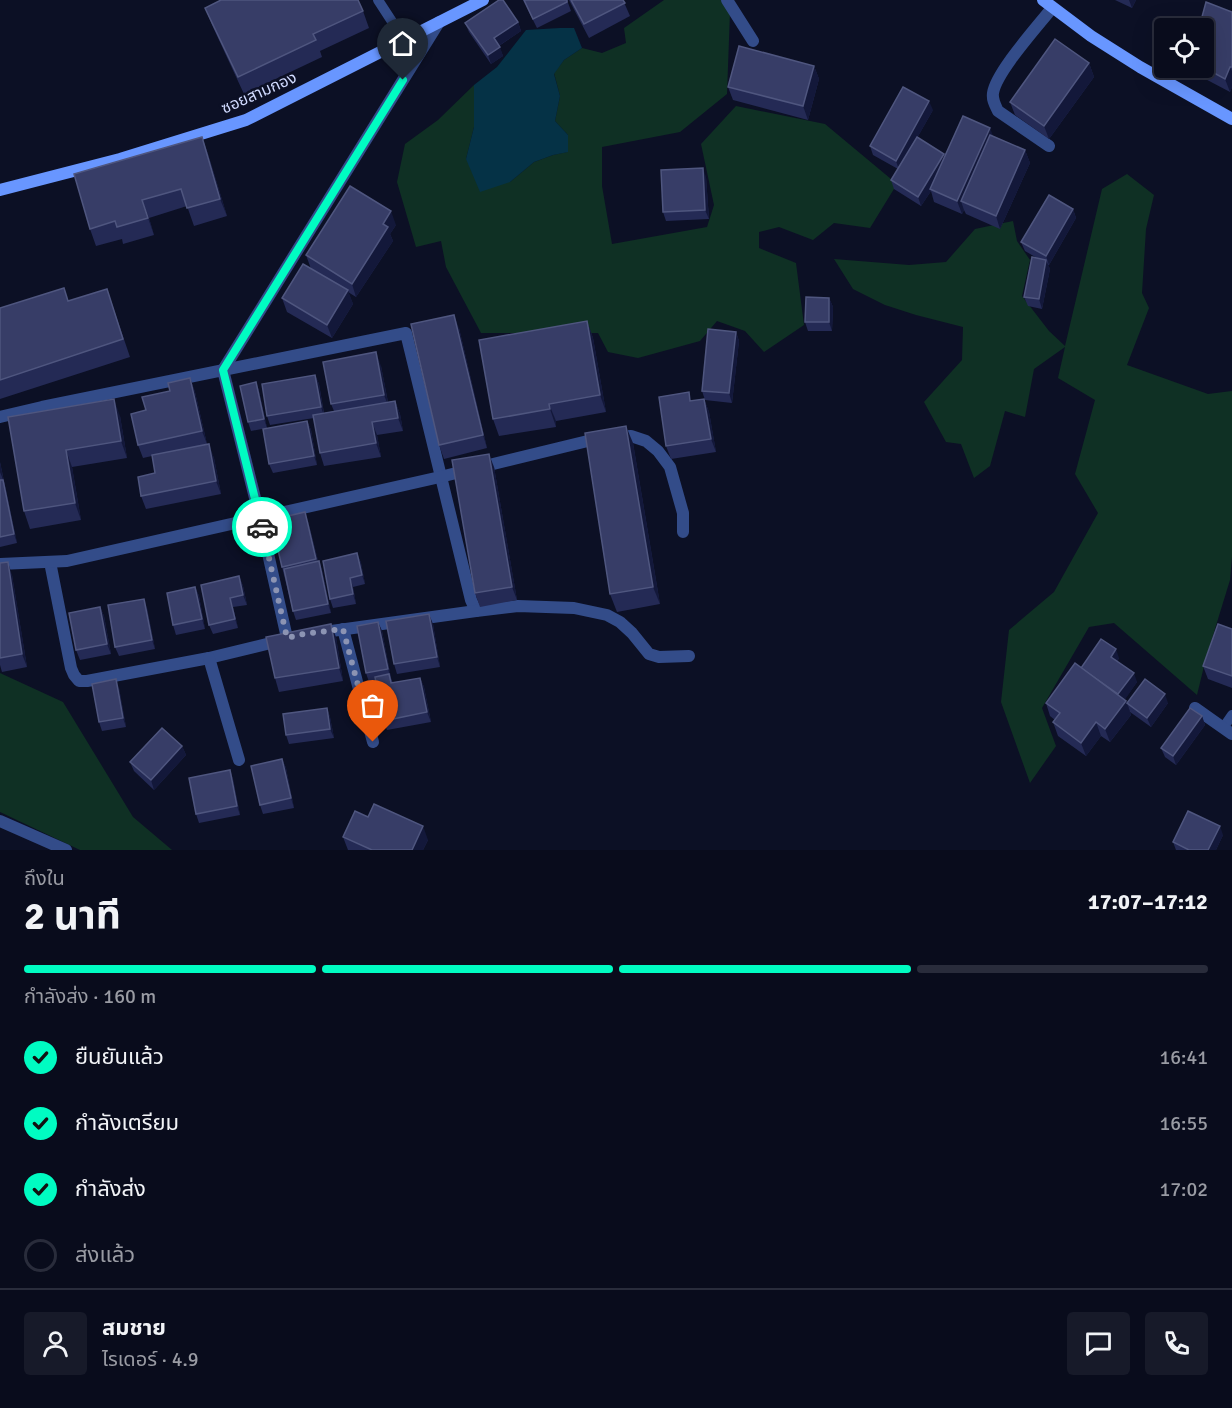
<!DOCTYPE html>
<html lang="th">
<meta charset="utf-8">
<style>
body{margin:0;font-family:Signika,"Noto Sans Thai",sans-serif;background:#171a29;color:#f1f3f6;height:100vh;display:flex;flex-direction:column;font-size:22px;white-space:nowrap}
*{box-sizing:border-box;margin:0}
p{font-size:20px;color:#999ba3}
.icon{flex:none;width:33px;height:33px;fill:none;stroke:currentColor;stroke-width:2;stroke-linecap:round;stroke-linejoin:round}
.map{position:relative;height:850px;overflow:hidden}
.sheet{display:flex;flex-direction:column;background:#090c1c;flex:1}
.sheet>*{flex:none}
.controls{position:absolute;left:1154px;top:18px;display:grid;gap:12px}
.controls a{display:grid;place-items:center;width:60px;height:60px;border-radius:6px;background:#090c1c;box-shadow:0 6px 24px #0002,0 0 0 2px #292c3b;font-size:30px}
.pin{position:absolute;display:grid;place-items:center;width:51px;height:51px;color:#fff;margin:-62px -26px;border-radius:50% 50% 50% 0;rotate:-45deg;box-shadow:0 0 6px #0007}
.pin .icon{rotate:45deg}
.courier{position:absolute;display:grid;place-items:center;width:60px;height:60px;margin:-30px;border:4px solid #00fcc2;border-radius:50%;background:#fff;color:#222;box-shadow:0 2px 8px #0007}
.headline em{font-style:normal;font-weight:700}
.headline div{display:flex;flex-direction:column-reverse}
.headline{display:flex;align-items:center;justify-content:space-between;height:102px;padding:0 24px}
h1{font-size:39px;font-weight:700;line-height:45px}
.bar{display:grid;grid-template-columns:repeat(4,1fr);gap:9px 6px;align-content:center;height:72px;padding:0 24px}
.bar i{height:8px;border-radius:4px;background:#292c3b}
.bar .current{background:#00fcc2}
.bar p{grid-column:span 4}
.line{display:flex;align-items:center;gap:15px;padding:0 24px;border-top:2px solid #292c3b}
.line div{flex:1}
.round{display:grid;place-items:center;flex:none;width:63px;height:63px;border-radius:6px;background:#171a29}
ol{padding:0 24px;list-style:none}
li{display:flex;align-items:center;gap:18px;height:66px}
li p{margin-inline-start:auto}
li .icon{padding:6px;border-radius:50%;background:#00fcc2;color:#111;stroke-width:4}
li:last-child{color:#999ba3}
li i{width:33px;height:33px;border:3px solid #292c3b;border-radius:50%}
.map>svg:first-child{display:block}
.green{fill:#0f3024}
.water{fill:#053246}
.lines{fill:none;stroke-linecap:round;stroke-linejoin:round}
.lane{stroke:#334c89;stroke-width:10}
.street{stroke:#334c89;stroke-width:12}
.secondary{stroke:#6896ff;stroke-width:12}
.wall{fill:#242a55}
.shaded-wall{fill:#13183a}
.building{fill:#373d67;stroke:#4f567f;stroke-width:1.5}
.done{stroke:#8c94b3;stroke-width:6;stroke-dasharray:0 10.8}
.route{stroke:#00fcc2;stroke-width:8}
.labels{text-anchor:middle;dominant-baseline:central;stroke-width:5;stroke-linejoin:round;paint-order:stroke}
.street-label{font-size:16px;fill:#d1dbff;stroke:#0c1025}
</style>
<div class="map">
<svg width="1232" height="850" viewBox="0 0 1232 850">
<rect width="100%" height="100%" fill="#0c1025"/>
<g class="green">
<path d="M664,0H721L730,12L727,94L680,132L602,147V186L612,244L707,227L714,205L701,144L736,106L825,124L897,184L870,228L834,223L813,240L779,227L759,232V248L796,263L804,325L764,352L745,331L717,321L700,341L638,358L608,352L598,333H481L446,267L441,241L416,247L397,182L405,144L438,120L474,85V127L466,159L510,182L534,162L553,155L567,152L568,135L555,121L560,96L554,73L564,60L582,48L602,53L626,43L624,28Z"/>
<path d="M1127,174L1154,195L1146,229L1142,293L1149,308L1127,365L1208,394L1232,391V557L1230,580L1206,658L1197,695L1114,623L1089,627L1042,708L1056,746L1030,783L1001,702L1009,630L1054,592L1098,513L1075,474L1095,400L1058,378L1065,347L1034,369L1025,417L1005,411L990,466L974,478L961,444L946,442L924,402L962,360L963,327L916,315L885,305L853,289L834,259L909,265L946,262L975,229L1013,221L1017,241L1030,260L1022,296L1049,331L1065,346L1102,189Z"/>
<path d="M0,673L63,702L133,817L172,850H80L0,812Z"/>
</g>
<path class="water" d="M560,28H574L582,48L564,60L554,74L560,96L555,121L568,135V152L553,155L534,162L510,182L480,192L466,159L474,127V85L497,67L526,30Z"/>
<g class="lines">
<g class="lane">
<path d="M378,0L404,40"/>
<path d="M1223,728L1232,715"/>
</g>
<g class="street">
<path d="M727,0L753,41"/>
<path d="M1049,146L998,111C995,105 992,100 993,93C996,72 1038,26 1052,8"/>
<path d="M0,417L42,407L406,333L471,600L476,611"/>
<path d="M50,562L71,668L74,675L79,681H87L209,658L283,640"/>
<path d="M0,564L67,561L440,477L596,439L631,436L646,441L658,451L670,467L683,513V532"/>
<path d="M343,629L373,742"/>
<path d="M317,633L476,611L518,606L574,608L607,615L620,622L632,633L649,654L659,657L689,656"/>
<path d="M287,638L260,518L223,370L439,22"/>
<path d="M209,658L239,760"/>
<path d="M1195,708L1232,734"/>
<path d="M0,821L66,850"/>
</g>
<g class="secondary">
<path d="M1043,0L1091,36L1140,67L1232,119"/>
<path d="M0,190L120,159L246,120L483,0"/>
</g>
</g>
<g class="wall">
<path d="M523,0H567L571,11L537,28Z"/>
<path d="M569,0H623L630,16L589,38Z"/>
<path d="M1115,0H1136L1132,8Z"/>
<path d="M205,8L363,11L369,28L320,51L322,57L244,94L212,25Z"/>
<path d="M1232,12V87L1230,92L1194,73L1192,68H1203Z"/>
<path d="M518,22L521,31L499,46L503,56L491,64L469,32L465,23Z"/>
<path d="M1089,63L1094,77L1049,139L1015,115L1010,102Z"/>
<path d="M814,66L819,79L808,120L733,100L728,87Z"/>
<path d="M933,110L917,138L944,154L993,136L1025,150L1030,163L1000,229L966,214L964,210L962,214L934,202L931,191L921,206L894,189L891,180L898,169L873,155L870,146Z"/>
<path d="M202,137L208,154L227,216L194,226L187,206L149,218L154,235L123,244L122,239L96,246L90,229Z"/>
<path d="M706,177L709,219L666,221L663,212Z"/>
<path d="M1073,209L1076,218L1049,265H1048L1050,269L1042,309L1028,306L1024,297L1037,258L1025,251L1021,242Z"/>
<path d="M396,225L390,234L393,241L356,297L348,292L353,304L332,338L287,312L282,298L311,269L306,255Z"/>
<path d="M107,289L130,357L0,399V308L69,301Z"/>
<path d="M829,298L833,307L832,331H808L805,322Z"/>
<path d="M587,321L593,338L606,412L556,421V427L499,436L493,419Z"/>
<path d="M459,328L487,448L444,459L439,445Z"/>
<path d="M736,332L739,341L732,403L705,400L702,391Z"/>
<path d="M381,366L388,402L395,401L400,414L403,431L377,435L381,457L324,466L320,453L314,418L270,425L267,416L315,375L319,384L324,413L334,411L331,404Z"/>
<path d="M190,378L195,392L207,444L214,458L221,494L146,509L141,496L155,473L152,456L143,458L138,445L170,391Z"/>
<path d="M256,382L259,391L267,428L251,431L248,422Z"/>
<path d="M704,399L709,412L716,452L671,459L666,446Z"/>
<path d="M120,416L127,458L72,467L81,520L30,529L24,511L8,417Z"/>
<path d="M307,421L311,430L317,465L273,473L269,464Z"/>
<path d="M633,443L660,604L617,612L610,594Z"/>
<path d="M0,462L17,543L0,547Z"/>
<path d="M494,467L517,600L480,607L475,593Z"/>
<path d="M308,521L318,561H319L322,570L331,613L296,620L293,611L282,567Z"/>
<path d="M357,553L361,563L365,584L353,587L356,604L333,608L330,599Z"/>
<path d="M0,563L12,575L27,667L2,672L0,665Z"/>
<path d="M239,576L243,586L247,605L233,607L238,628L213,634L209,625Z"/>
<path d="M195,587L199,596L205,629L176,635L173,625Z"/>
<path d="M100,607L104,616L111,654L80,660L76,650Z"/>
<path d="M147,608L155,649L119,656L115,647Z"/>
<path d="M378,622L382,631L391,678L393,683L420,678L424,687L431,722L387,730L383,721L375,681L369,682L366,673Z"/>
<path d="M433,624L440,667L397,674L394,664Z"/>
<path d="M1232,629V688L1208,679L1203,666Z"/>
<path d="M336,637L343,681L279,692L275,678Z"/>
<path d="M1119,658L1117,662L1137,682L1124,700L1126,701L1131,715L1110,742L1101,736L1086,756L1058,736L1053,722L1055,720L1050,716L1046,703L1081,668Z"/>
<path d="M119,688L126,727L102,731L99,722Z"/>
<path d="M1127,703H1168L1151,727L1130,712Z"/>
<path d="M327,708L330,717L334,738L289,744L286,735Z"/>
<path d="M1202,716L1205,725L1176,765L1165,757L1161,748Z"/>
<path d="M182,746L186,755L154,790L134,771L130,762Z"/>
<path d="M282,759L286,768L294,808L263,814L260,805Z"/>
<path d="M230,770L233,779L240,815L199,823L196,814Z"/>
<path d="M368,817L428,840L423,850H348L343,837Z"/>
<path d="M1223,835L1216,850H1176L1173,842Z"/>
</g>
<g class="shaded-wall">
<path d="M1129,0H1136L1132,8Z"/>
<path d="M518,22L521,31L497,47L494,38Z"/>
<path d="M500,47L503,56L491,64L488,55Z"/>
<path d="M1089,63L1094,77L1049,139L1044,126Z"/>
<path d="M814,66L819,79L808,120L803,106Z"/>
<path d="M1230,67L1232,71V87L1230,92L1225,79Z"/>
<path d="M929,101L933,110L899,170L896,161Z"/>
<path d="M990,128L995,141L961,201L964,210L962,214L957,201Z"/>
<path d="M202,137L208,154L227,216L220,199Z"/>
<path d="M1025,150L1030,163L1000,229L996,216Z"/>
<path d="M944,154L948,163L930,189L931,191L921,206L918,197Z"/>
<path d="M703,168L706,177L709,219L705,210Z"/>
<path d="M142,200L149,218L154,235L148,218Z"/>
<path d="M1073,209L1076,218L1049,265L1046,256Z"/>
<path d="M391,211L396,225L390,234L393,241L356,297L352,284L383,224Z"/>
<path d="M1046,260L1050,269L1042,309L1039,299Z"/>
<path d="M348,290L353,304L332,338L327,325Z"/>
<path d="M829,298L833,307L832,331L829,322Z"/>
<path d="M454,315L459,328L487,448L483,435Z"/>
<path d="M587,321L593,338L606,412L600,395Z"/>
<path d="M736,332L739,341L732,403L729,393Z"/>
<path d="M376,352L381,366L389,408L384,395Z"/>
<path d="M315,375L319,384L324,416L321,407Z"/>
<path d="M190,378L195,392L207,444L202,431Z"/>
<path d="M256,382L259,391L267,428L264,419Z"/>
<path d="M114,399L120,416L127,458L121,441Z"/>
<path d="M704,399L709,412L716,452L711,439Z"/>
<path d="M395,401L400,414L403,431L398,418Z"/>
<path d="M549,404L556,421V427L550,409Z"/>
<path d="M307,421L311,430L317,465L314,456Z"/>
<path d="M372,422L377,435L381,457L376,443Z"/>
<path d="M626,426L633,443L660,604L653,587Z"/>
<path d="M209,444L214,458L221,494L216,481Z"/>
<path d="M66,450L72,467L81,520L75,503Z"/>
<path d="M489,454L494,467L517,600L512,587Z"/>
<path d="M0,462L4,482L0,472Z"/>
<path d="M3,480L6,489L17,543L14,534Z"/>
<path d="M305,512L308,521L320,568L316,559Z"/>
<path d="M357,553L361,563L365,584L362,575Z"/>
<path d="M319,561L322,570L331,613L328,604Z"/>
<path d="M8,562L12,575L27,667L22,654Z"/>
<path d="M239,576L243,586L247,605L243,595Z"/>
<path d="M350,578L353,587L356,604L353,594Z"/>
<path d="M195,587L199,596L205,629L202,619Z"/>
<path d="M230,598L233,607L238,628L235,619Z"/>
<path d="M144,599L147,608L155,649L152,640Z"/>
<path d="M100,607L104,616L111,654L107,644Z"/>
<path d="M429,614L433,624L440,667L437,657Z"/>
<path d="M378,622L382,631L391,678L388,669Z"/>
<path d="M331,624L336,637L343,681L339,668Z"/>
<path d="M1116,649L1119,658L1114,666L1111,657Z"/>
<path d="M1134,673L1137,682L1122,704L1118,694Z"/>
<path d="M420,678L424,687L431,722L427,712Z"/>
<path d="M116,679L119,688L126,727L123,718Z"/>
<path d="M1165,694L1168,703L1151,727L1147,718Z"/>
<path d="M1126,701L1131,715L1110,742L1105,729Z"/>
<path d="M327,708L330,717L334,738L330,729Z"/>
<path d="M1202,716L1205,725L1176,765L1173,756Z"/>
<path d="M1096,722L1101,736L1086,756L1081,743Z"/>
<path d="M182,746L186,755L154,790L151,780Z"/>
<path d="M282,759L286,768L294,808L291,798Z"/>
<path d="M230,770L233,779L240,815L237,806Z"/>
<path d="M423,826L428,840L423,850H412Z"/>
<path d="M1220,826L1223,835L1216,850H1208Z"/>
</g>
<g class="building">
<path d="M221,0H358L363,11L313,34L316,40L238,77L205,8Z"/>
<path d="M499,0H503L518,22L494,38L500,47L488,55L465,23Z"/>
<path d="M524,0H567V2L533,19Z"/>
<path d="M571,0H623L625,3L584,24Z"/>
<path d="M1206,2L1232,12V67H1230L1225,79L1203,67V28H1199Z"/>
<path d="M1055,39L1089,63L1044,126L1010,102Z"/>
<path d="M739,46L814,66L803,106L728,87Z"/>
<path d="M903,87L929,101L896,161L870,146Z"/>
<path d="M963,116L990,128L957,201L930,189Z"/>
<path d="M990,135L1025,150L996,216L961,201Z"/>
<path d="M202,137L220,199L187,208L181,189L142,200L148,218L117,227L115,221L90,229L74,174Z"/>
<path d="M917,137L944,154L918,197L891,180Z"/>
<path d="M703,168L705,210L663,212L661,170Z"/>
<path d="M350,186L391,211L383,224L388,227L352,284L306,255Z"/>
<path d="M1049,195L1073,209L1046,256L1021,242Z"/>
<path d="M1032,257L1046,260L1039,299L1024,297Z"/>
<path d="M303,264L348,290L327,325L282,298Z"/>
<path d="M64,288L68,301L107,289L123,339L0,380V308Z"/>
<path d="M806,297L829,298V322H805Z"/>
<path d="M454,315L483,435L439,445L411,324Z"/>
<path d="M587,321L600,395L549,404L550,409L493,419L479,340Z"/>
<path d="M708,329L736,332L729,393L702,391Z"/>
<path d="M376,352L384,395L331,404L323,362Z"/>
<path d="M315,375L321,407L267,416L262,384Z"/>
<path d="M190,378L202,431L138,445L131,414L146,410L142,397L170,391L168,383Z"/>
<path d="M256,382L264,419L248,422L240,386Z"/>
<path d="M689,392L690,401L704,399L711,439L666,446L659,397Z"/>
<path d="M114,399L121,441L66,450L75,503L24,511L8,417Z"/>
<path d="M395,401L398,418L372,422L376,443L320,453L313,415Z"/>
<path d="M307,421L314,456L269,464L263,429Z"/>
<path d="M626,426L653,587L610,594L585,433Z"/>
<path d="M209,444L216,481L141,496L138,477L155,473L152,455Z"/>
<path d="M489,454L512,587L475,593L452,460Z"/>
<path d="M0,480H3L14,534L0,537Z"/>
<path d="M305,512L316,559L282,567L271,520Z"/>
<path d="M357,553L362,575L350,578L353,594L330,599L323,561Z"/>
<path d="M319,561L328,604L293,611L284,569Z"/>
<path d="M8,562L22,654L0,658V563Z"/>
<path d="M239,576L243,595L230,598L235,619L209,625L201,585Z"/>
<path d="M195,587L202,619L173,625L167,593Z"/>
<path d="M144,599L152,640L115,647L108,605Z"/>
<path d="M100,607L107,644L76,650L69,613Z"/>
<path d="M429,614L437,657L394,664L386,621Z"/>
<path d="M378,622L388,669L366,673L357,626Z"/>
<path d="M331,624L339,668L275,678L266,637Z"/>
<path d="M1218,624L1232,629V676L1203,666Z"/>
<path d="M1101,639L1116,649L1111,657L1134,673L1118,694L1081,668Z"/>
<path d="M1075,663L1126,701L1105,729L1096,722L1081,743L1053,722L1060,713L1046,703Z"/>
<path d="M389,674L391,683L420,678L427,712L383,721L375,677Z"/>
<path d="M116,679L123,718L99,722L92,684Z"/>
<path d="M1145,679L1165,694L1147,718L1127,703Z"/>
<path d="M327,708L330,729L286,735L283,714Z"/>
<path d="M1190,708L1202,716L1173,756L1161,748Z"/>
<path d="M162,728L182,746L151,780L130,762Z"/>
<path d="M282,759L291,798L260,805L251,766Z"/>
<path d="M230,770L237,806L196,814L189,778Z"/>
<path d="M374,804L423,826L412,850H372L343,837L355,811L368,817Z"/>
<path d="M1188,811L1220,826L1208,850H1189L1173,842Z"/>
</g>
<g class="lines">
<path class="done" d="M262,527L287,638L303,634L343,629L373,742"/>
<path class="route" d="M262,527L223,370L403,80"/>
</g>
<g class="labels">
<g class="street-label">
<text transform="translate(259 93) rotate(-24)">ซอยสามกอง</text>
</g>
</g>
</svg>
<div class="controls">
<a><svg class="icon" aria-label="locate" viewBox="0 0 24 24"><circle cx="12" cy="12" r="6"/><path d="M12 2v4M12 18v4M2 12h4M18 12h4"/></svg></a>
</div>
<div class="pin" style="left:373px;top:742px;background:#ea580c"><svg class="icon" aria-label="bag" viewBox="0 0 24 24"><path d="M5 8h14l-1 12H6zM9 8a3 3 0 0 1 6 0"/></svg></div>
<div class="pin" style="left:403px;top:80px;background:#1f2937"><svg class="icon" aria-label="home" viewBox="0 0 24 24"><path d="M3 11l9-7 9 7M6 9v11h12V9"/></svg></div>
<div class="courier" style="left:262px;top:527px"><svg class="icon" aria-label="car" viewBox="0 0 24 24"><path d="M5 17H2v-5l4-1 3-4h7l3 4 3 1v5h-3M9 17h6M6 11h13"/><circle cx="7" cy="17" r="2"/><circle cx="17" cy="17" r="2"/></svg></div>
</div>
<section class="sheet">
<div class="headline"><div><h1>2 นาที</h1><p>ถึงใน</p></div><em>17:07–17:12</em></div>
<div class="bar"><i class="current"></i><i class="current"></i><i class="current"></i><i></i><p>กำลังส่ง · 160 m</p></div>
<ol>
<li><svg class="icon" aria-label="check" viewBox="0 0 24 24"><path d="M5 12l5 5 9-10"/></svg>ยืนยันแล้ว<p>16:41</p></li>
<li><svg class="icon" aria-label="check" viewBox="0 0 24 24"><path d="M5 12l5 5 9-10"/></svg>กำลังเตรียม<p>16:55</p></li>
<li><svg class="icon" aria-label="check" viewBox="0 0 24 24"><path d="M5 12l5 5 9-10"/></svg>กำลังส่ง<p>17:02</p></li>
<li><i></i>ส่งแล้ว</li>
</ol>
<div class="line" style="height:108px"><a class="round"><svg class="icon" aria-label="person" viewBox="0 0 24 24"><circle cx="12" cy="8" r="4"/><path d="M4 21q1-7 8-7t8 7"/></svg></a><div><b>สมชาย</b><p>ไรเดอร์ · 4.9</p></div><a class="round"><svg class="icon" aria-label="chat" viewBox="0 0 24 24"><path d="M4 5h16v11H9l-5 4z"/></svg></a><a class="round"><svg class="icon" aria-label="phone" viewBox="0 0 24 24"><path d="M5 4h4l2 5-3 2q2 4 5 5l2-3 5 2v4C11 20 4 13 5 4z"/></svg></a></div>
</section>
